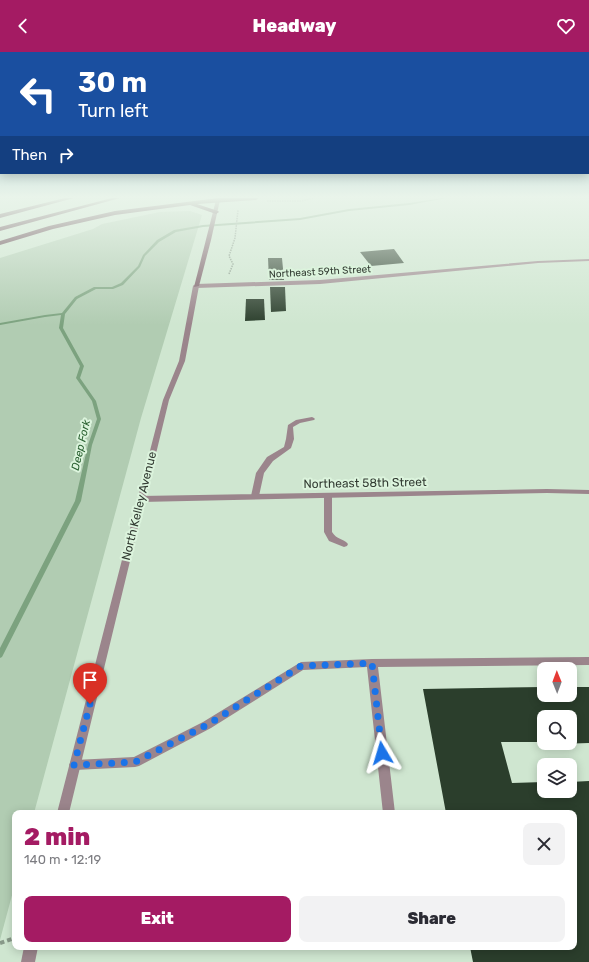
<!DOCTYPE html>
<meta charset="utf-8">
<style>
:root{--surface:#fff;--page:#f2f2f3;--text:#2b2b33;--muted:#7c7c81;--accent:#a41b63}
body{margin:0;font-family:Rubik,sans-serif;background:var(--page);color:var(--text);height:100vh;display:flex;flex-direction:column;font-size:15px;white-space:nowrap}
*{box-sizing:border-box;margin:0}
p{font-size:13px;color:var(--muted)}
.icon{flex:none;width:22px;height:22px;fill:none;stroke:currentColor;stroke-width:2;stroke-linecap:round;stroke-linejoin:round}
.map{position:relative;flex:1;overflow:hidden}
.details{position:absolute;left:12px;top:758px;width:565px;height:140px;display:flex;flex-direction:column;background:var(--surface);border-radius:8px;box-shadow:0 2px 10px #0003}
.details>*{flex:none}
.hud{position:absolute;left:0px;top:0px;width:589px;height:122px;box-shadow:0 2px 10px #0003;background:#1a4fa0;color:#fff;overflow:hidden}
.needle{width:26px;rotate:359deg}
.tools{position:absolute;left:537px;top:610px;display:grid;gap:8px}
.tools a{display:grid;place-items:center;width:40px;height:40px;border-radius:8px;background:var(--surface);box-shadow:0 2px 10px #0003;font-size:20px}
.pin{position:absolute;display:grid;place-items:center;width:34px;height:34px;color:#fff;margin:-41px -17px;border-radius:50% 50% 50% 0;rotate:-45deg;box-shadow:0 0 4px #0007}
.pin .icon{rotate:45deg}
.me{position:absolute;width:44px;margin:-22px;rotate:353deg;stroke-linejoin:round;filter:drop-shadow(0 0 3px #0008)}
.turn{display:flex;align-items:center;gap:14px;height:84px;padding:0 12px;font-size:18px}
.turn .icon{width:52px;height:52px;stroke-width:2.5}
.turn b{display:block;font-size:28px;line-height:34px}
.then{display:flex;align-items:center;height:38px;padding:0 12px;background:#0003;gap:8px;font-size:15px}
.round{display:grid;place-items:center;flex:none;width:42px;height:42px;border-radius:8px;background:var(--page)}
.summary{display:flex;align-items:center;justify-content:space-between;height:68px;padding:0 12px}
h1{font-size:24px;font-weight:800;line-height:30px;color:var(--accent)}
.button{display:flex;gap:8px;margin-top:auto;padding:8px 12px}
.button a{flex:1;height:46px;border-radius:8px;background:var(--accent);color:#fff;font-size:16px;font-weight:800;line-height:46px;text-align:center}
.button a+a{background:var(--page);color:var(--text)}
header{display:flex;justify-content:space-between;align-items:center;height:52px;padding:0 12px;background:var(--accent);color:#fff;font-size:18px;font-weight:800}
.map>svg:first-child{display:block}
.green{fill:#b1ccb2}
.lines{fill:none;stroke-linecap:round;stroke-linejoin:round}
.stream{fill:#7ca27f;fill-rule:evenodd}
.building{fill:#2b3e2c}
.path-far1{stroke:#889989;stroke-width:1.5;stroke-dasharray:1.5 1;stroke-linecap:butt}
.path{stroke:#889989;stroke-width:4;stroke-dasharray:4.5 3;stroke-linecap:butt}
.service{fill:#9b858c;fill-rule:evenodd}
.minor{fill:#9b858c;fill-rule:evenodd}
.tertiary{fill:#9b858c;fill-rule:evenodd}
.secondary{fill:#795a65;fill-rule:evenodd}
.motorway{fill:#4b2233;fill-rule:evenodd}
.route{stroke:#1a73e8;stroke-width:7;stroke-dasharray:0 12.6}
.labels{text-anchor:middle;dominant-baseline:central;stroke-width:4;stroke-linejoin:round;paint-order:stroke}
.far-street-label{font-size:10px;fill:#323b32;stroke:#dcf4dd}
.far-water-label{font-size:11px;font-style:italic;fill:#275e2e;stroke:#dcf4dd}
.street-label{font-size:12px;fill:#323b32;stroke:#dcf4dd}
</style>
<header><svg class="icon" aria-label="back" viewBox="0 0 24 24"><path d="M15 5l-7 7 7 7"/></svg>Headway<svg class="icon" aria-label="heart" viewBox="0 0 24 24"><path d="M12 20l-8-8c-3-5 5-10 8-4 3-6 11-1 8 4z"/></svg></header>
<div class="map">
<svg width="589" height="910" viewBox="0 0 589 910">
<rect width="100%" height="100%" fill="#cfe6d0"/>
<!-- green -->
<polygon class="green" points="160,160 190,159 202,163 141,366 34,761 15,761 15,832 0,888 0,206 93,177 102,172"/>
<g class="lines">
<!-- stream -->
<polygon class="stream" points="443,146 447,146 409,153 349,159 300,168 203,175 176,180 159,190 145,204 140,215 123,233 113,237 96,237 77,247 65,262 63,276 84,314 80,326 96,349 101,367 92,393 81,449 2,605 0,606 0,596 75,449 88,393 97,367 92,349 76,326 80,314 59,276 61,263 45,265 0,273 0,271 45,263 62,261 75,245 94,235 112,235 121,231 138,214 143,203 157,188 174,178 203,173 300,166 349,157 409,151"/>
</g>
<!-- building -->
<g class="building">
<polygon points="394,197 404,211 371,214 360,200"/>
<polygon points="268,206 282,206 284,228 269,228"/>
<polygon points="270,235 285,235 286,259 271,260"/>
<polygon points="246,247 264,247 265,268 245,269"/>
<polygon points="544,635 544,643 570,643 570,635 589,635 589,691 558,692 570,691 570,665 544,665 544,690 501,690 512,731 544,730 544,739 570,739 570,730 589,729 589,910 473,910 470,895 574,895 574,761 446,761 423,637"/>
</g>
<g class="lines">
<!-- path-far1 -->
<g class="path-far1">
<polyline points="267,149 301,149 314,146"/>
<polyline points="229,222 233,212 229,204 235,186 238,158"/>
</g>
<!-- path -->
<polyline class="path" points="0,891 15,886"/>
<!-- service -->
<g class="service">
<polygon points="312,365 314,366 315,367 314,368 300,371 293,375 294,387 291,396 273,409 264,421 259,444 258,446 252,446 251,444 256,421 267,405 284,395 286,387 288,373 296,368"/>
<path d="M328,441L332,444V480C337,488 343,486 348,492L347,494L344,495L329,489L324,480V444Z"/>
<polygon points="589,605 589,613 378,615 395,761 383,761 367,615 303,618 211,676 139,714 135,715 75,718 71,717 69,713 71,709 75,708 134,705 203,670 301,610 372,607"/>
</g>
<!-- minor -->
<g class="minor">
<polygon points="589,207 589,209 538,211 320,232 196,236 193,234 196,232 320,228 538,209"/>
<polygon points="547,437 589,438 589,442 547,441 141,450 137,447 141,444"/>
</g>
<!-- tertiary -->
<g class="tertiary">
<polygon points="196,232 199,234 185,309 169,348 69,761 57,761 163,348 179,309 193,234"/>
<polygon points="24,895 38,895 35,910 21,910"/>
</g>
<!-- secondary -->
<polygon class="secondary" points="218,147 220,148 211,188 199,234 194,235 216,148"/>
<!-- motorway -->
<g class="motorway">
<polygon points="65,146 74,146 0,166 0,162"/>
<polygon points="112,146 120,146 0,179 0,175"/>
<polygon points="218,146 259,146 256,148 197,152 218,159 219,160 216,162 190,153 115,163 53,177 0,193 0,189 49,174 115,159"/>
</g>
</g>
<!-- sky -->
<linearGradient id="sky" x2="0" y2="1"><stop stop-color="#7dadbe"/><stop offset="0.53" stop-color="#e9f4ea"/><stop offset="1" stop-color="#e9f4ea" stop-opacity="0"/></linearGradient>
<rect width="589" height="273" fill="url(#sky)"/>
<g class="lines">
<!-- route -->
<polyline class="route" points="90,652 74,713 135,710 207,673 301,614 372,611 382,701"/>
</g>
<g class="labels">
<!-- far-street labels -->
<g class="far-street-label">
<text transform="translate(320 220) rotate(-3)">Northeast 59th Street</text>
</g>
<!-- far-water labels -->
<g class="far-water-label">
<text transform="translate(81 393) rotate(-77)">Deep Fork</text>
</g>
<!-- street labels -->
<g class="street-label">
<text transform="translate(365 431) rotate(-1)">Northeast 58th Street</text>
<text transform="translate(139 454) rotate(-76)">North Kelley Avenue</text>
</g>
</g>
</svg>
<div class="tools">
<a><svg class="needle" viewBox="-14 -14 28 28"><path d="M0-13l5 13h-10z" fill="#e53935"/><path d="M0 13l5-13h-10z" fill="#7c7c81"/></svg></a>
<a><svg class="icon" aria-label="search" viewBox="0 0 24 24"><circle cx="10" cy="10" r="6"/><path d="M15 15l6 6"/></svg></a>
<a><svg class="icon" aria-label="layers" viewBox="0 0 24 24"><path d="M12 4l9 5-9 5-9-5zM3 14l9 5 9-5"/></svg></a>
</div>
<div class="pin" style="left:90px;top:652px;background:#d93025"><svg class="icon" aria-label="arrive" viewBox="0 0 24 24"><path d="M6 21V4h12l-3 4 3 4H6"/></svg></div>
<svg class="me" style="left:382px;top:701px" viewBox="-20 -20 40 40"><path d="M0-17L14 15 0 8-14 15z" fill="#1a73e8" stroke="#fff" stroke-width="4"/></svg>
<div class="hud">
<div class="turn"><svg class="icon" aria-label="left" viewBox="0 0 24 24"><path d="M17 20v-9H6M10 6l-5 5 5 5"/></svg><div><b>30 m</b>Turn left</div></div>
<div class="then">Then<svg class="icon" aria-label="right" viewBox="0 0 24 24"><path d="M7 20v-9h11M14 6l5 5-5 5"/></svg></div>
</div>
<section class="details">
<div class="summary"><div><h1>2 min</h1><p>140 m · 12:19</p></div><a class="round"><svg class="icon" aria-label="close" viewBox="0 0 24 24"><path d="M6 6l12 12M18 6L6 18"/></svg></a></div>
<div class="button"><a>Exit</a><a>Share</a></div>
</section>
</div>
